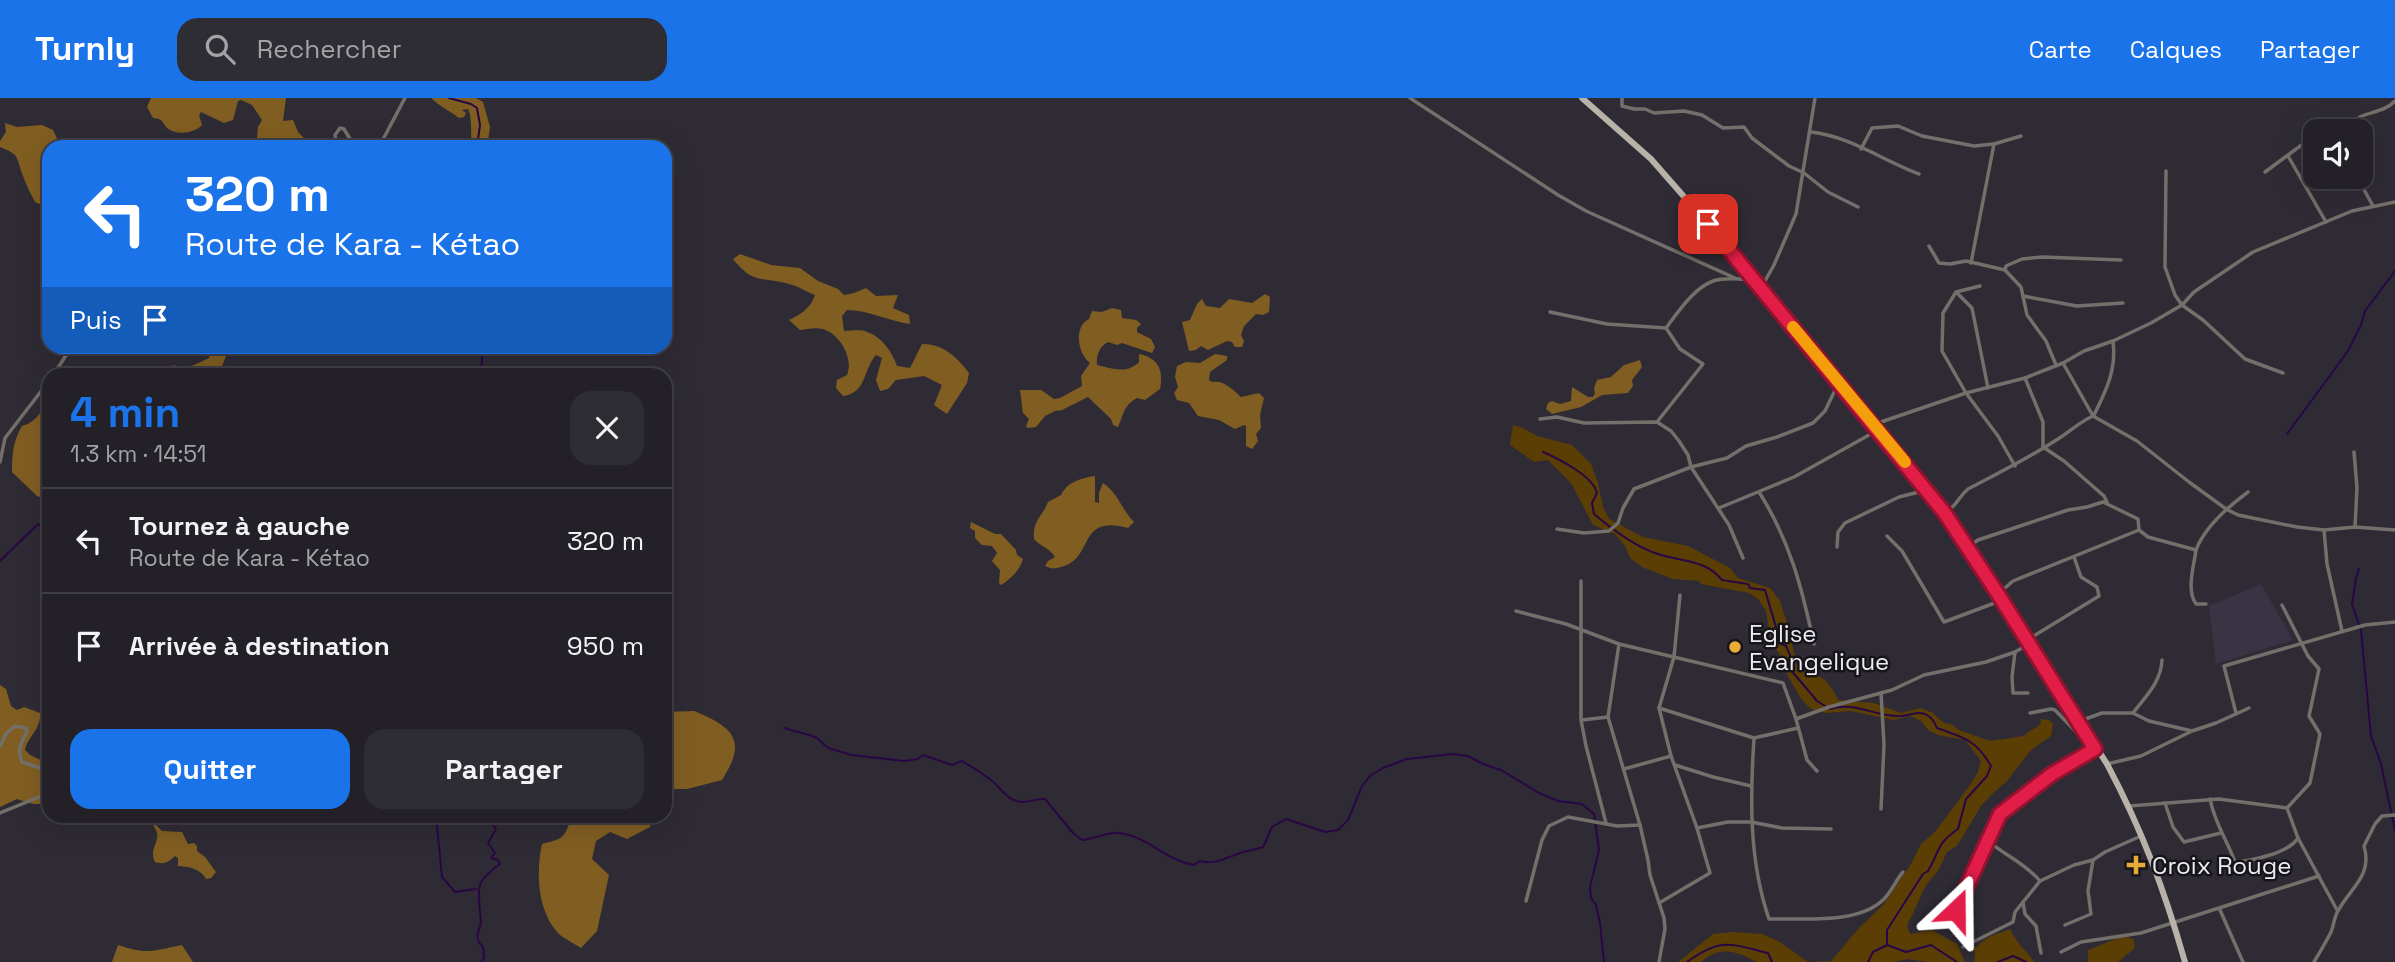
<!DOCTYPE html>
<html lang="fr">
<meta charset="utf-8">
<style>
:root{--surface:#232028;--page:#2f2d34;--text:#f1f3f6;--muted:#a3a3a8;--line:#403e45;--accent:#1a73e8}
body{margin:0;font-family:"Space Grotesk",sans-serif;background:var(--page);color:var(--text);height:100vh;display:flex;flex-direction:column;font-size:26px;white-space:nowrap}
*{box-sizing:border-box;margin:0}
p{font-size:23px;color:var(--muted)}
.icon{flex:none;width:38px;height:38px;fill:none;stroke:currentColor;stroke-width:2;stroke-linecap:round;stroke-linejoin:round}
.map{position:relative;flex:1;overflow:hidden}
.details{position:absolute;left:42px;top:270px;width:630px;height:455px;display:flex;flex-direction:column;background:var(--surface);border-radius:21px;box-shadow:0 7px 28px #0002,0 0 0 2px var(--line)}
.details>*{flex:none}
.top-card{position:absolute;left:42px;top:42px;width:630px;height:214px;border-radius:21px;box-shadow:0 7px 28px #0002,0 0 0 2px var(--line);background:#1a73e8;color:#fff;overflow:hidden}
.controls{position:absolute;left:2303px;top:21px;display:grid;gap:14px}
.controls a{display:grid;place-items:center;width:70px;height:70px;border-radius:14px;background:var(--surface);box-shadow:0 7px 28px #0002,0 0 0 2px var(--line);font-size:35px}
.pin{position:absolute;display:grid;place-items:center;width:60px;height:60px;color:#fff;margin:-30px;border-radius:14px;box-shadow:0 4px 10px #0006}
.me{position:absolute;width:77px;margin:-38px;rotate:23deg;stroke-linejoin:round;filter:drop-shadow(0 0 5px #0008)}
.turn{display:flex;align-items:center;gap:24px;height:147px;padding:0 28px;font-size:32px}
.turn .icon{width:91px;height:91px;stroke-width:2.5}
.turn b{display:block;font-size:49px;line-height:60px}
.then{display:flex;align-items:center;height:66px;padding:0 28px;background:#0003;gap:14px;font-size:26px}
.round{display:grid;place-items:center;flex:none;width:74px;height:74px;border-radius:21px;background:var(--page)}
.headline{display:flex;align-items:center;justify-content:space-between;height:119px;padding:0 28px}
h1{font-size:42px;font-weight:600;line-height:52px;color:var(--accent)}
.primary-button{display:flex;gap:14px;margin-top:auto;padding:14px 28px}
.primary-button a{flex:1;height:80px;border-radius:21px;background:var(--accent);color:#fff;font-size:28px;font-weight:600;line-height:80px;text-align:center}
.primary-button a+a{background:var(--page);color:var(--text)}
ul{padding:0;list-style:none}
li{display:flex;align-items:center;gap:21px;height:105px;padding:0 28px;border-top:2px solid var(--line)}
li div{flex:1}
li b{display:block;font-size:26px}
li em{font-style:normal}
header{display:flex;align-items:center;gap:42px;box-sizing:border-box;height:98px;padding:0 35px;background:var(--accent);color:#fff}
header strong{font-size:33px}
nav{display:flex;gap:38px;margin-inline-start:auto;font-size:24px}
.search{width:490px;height:63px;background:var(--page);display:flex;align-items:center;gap:18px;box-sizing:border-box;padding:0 24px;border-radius:21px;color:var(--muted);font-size:26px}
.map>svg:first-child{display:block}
.built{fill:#393343}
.green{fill:#5b3e04}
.forest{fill:#805e22}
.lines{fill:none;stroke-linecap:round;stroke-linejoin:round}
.stream{stroke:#290646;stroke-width:2}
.minor{stroke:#73706b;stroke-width:3.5}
.primary{stroke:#b8b2a8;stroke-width:6}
.route-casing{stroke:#92132f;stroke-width:18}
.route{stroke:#e11d48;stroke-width:12}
.slow{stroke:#f59e0b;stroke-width:12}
.poi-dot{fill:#e9ab38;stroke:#171519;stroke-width:2.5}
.labels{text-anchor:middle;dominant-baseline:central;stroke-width:5;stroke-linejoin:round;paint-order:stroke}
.poi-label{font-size:24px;fill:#edebf2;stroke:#171519;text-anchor:start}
</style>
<header>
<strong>Turnly</strong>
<div class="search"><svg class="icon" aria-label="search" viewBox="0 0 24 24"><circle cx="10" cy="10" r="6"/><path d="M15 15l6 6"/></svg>Rechercher</div>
<nav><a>Carte</a><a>Calques</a><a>Partager</a></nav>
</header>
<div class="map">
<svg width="2395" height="864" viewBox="0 0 2395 864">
<rect width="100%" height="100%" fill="#2f2b35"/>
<!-- built -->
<polygon class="built" points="2261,486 2293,542 2216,566 2209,508"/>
<!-- green -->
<g class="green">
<path d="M1513,327L1523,330L1537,338L1572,347L1591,366L1598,385L1603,409L1609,421L1643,439L1688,448L1730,470L1738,480L1770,490L1780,503L1787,525L1798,572C1821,577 1828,580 1838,602L1874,605L1901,615L1920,610L1933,615L1944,625L1951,626L1959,632L1990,643L2024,638C2029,632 2036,631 2041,625L2040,621L2049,622L2053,626L2051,638L2030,653L2007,683L1992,696L1981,708L1957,748L1947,754L1938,773L1926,787L1907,828L1910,836L1932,832L1957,846L1965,864H1928L1907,861L1894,864H1757C1737,853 1719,847 1701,864H1678L1713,836L1733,834L1762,836L1780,844L1808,864L1831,863L1859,830L1883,807L1911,766L1921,746L1935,734L1970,687L1978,674L1981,663L1965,642L1938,637L1929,633L1921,623L1910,618L1893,622L1851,613L1826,615L1811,611L1801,601L1783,569L1779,555L1771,544L1766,513L1758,501L1749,495L1701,486L1700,483L1673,481L1642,469L1630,460L1625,448L1615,436L1593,427L1571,385L1548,362L1534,364L1510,347Z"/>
<path d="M2010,831C2018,847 2025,851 2034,864H1972L1975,863L1974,850L1989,839Z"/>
<polygon points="2128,839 2134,842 2135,850 2118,864 2088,864 2088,852 2118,840"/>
</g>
<!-- forest -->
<g class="forest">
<path d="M151,0H286L283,23L293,22L298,34L305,41L308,47L304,49H249L257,40L258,29L262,22L252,7L241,2L238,3L233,22L224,25L201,14L199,18L202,27C195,35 176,38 167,30C164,27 163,23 159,21L153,20L147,9Z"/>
<path d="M431,0H476L483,4L490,29L487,49H472C470,38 473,21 468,11L462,12L466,15L464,19L459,20C450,13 439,8 431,0Z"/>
<path d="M5,25L17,29L42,27L53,32L61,49H49V110L35,104C31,96 26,87 23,78C16,60 21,57 0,49V43L6,34Z"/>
<path d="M740,156L771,167L800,170L818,183L838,191L844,197L854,195L866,190L876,198L898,197L893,210L909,217L910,226C888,223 869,212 847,212L842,218L844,233C851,233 861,231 867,234C881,238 893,255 897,268L910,270L922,246C943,246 956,258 969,275L967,285L947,316L934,307L942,287L924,278L896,282L888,291L880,293L876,282L882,260L876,257C863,271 867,295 843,298L836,290L837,282L847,277C854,261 840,236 823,231C815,229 807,231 800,232L789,222C801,216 811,210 815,197C807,194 798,188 789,186C760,178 754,187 733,161Z"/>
<polygon points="1265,196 1270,199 1269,214 1263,217 1256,216 1244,228 1241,237 1244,243 1242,249 1235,249 1232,244 1227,243 1208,252 1201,248 1196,252 1189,253 1182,224 1190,222 1197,206 1202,201 1206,208 1220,210 1229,201 1252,205"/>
<path d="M1112,210L1121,212L1122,220L1136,222L1141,226L1137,230V234L1151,241L1155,249L1152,255L1122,245L1117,247L1108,244C1099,249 1096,257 1097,267C1112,271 1128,276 1139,264V256C1158,260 1164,272 1160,291L1145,302L1137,300C1123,308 1124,316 1118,329L1113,327L1111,321L1088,299L1062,312L1055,313L1045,318L1036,329L1028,330L1026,328L1029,321L1023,315L1020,292H1041L1054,301L1060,300L1082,288L1081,278L1090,265C1078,256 1073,229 1089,221L1092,213L1102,214Z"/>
<path d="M213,249H228V253L219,276H162C176,261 172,271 187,269C194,268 202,263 209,260Z"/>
<path d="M1215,256L1227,258V262L1210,274L1209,282L1212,284C1224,282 1232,291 1241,299L1259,295L1264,300L1260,317L1261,330L1256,336L1258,343L1252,351L1246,348V328L1244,327L1235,331L1219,322L1198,318L1189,305L1177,302L1174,295L1178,289L1175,279L1177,268L1186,264L1200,265Z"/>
<polygon points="1640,262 1642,269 1632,282 1633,288 1628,295 1602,297 1581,309 1552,316 1546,311 1548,305 1552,303 1560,306 1571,303 1572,289 1588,299 1593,299 1595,295 1594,290 1597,282 1611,279 1624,267"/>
<path d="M49,298V402L37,398L12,374C12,357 13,343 22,328C37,324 43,312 49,298Z"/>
<path d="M1095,378V404L1099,405V395L1103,385C1118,395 1122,412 1134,424L1128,430C1076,416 1095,461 1061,469C1053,471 1052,471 1045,468L1048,463L1055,459C1050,450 1040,448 1034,441C1033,421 1041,421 1048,404L1061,397C1067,384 1081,380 1095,378Z"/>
<path d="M971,424L995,436H1001L1016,452L1017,457L1023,461C1020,472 1011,481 1001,487L999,485L1000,472L992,463L997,455L992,448L982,447L975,440V433L970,430Z"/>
<path d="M0,587L6,591L11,608L17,612L24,609L40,615C41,632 28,638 25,652L30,657L49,666V703C37,709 29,705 17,701L0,709Z"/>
<path d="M694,613C712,621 741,631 734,657C732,666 726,675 722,682L687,691H665V614Z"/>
<path d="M568,718H652L650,729L627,741L610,734L596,743L592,761L609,777L597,833L581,850C574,845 564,841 558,835C537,812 536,774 542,746C562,741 564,741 571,721Z"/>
<path d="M153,724L162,733L182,734L188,746L194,745L197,748V753L205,759L216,774L211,780L206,781C201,771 188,768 178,768V760L175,758C169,764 164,767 155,764C149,751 159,745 157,735C156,731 153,728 153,724Z"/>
<path d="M118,847C148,857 152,853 182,847L193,864H112Z"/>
</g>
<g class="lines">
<!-- stream -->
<g class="stream">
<polyline points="449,0 471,6 477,10 480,27 477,49"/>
<polyline points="481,276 483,248"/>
<polyline points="2287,336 2348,253 2361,227 2365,213 2395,173"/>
<path d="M1543,354C1559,361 1593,378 1597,395L1592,405L1594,416C1613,432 1635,449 1658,456C1682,464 1705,461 1722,482L1748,486L1750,490L1765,492L1781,546L1786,548L1790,557V571L1817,603L1830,611C1854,603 1876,619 1900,618C1909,618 1918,612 1927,617C1932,620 1935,625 1937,630C1964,639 1977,643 1991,668L1987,678L1966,701L1958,731C1936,746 1940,753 1928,773L1923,776L1887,832V847"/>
<polyline points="0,463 37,427 49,425"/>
<polyline points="2359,471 2356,480 2352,506 2361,532 2371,638 2381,666 2395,732"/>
<path d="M784,630L809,637L817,640L828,650L852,657L904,663L918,661L923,657L952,667L962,663C971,668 982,675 991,682C1001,690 1008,704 1023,704C1031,704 1037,700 1045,701L1073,735L1082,742C1094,741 1110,733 1119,735C1147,738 1167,763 1194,767L1200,763C1215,767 1226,760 1240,755C1248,752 1255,752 1263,749L1272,729L1286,721L1325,734L1338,732L1348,722L1362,688L1370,678L1383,670L1407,661L1453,656L1468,658L1483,666L1501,672L1539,695L1558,703L1582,706L1594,716L1599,752L1590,789L1591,800L1596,807L1600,825L1604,864"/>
<polyline points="436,718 442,779 455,794 476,791"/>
<path d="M481,864L484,860L483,849C473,839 479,835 481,824C481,824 480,814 480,813C477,786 478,782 500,766L498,762L491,760L495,755L488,745L496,731L491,724L493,718"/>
<path d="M1687,864C1722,839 1730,846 1768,855L1772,864"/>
<polyline points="1868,864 1873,854 1887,847 1906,854 1931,847 1957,864"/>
<polyline points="1998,864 2013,858 2026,864"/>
</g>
<!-- minor -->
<g class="minor">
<polyline points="1410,0 1558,97 1586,113 1735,180"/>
<polyline points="1622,0 1622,8 1634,11 1645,11 1654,15 1684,13 1702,17 1723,30 1744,29 1752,40 1789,68 1804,75 1828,94 1858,109"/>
<polyline points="2320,33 2327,28 2332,33"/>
<path d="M2343,33C2349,28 2355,21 2362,18C2374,13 2385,13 2395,3"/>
<path d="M1811,34C1849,38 1884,63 1919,76"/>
<polyline points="337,49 335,37 340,30 344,31 355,49"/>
<polyline points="379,49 405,0"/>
<polyline points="1861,51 1872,30 1898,28 1922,38 1974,48 1994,46 2021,38"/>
<polyline points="2288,58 2326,124"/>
<polyline points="2166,73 2165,169 2175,197 2182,207 2203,222 2245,261 2283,275"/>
<polyline points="2265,74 2315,37"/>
<polyline points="2357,79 2373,108"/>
<polyline points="1929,148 1939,165 1950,166 1966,163 2005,172 2021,189 2027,217 2046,243 2056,267"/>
<polyline points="1971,165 1994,46"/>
<polyline points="2005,172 2006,168 2022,161 2042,159 2121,162"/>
<polyline points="1761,190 1774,167 1796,116 1815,0"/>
<polyline points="1957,195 1972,210 1988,290"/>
<polyline points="2023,198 2077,208 2123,205"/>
<polyline points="1550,214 1607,226 1666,230"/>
<path d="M1666,230C1678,214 1694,190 1713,183C1725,179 1740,181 1752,182"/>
<polyline points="2063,265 2093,318"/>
<polyline points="54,276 72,248"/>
<polyline points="2025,280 2043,324 2043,349 2064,363 2104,398 2107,404"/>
<path d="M2094,317C2106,293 2117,271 2113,243"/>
<polyline points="1540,321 1557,319 1584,325 1657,324 1671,333 1679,343 1688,357 1691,369 1729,427 1743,460"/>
<polyline points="1657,324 1703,266 1680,251 1666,230"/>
<polyline points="1875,326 1966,295 1942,253 1943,215 1956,194 1980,188"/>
<polyline points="2354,354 2357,390 2355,429"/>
<polyline points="0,364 5,340 49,283"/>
<polyline points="2015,368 1998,338 1966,295 2025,280 2063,265 2084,253 2113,243 2151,225 2182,207 2194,194 2253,154 2352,113 2395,104"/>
<path d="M1759,394C1790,443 1802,490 1814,546"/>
<polyline points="1719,410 1794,379 1878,332"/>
<path d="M1944,414C1959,407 1957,400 1968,391C1999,375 2031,359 2061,339C2072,332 2081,323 2093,318L2137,343L2189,384L2226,411L2238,417L2297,429L2324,432L2355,429L2395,432"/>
<polyline points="1557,431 1584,435 1609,433 1618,425 1623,410 1634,391 1691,369 1727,360 1746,348 1777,339 1813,325 1825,313 1839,284"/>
<polyline points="2324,432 2327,466 2342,533"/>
<polyline points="1887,438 1902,453 1944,524 2000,503"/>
<polyline points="1837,449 1838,434 1845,425 1899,399 1927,392"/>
<polyline points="1967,450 1978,442 2068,412 2087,409 2103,404 2138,421 2139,432"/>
<path d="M2196,452C2194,468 2186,492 2196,506H2206"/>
<polyline points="1581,483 1581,622 1586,648 1606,725"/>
<path d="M1998,496L2013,483L2139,432L2148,439L2196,452C2205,428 2229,408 2248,394"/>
<polyline points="2282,507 2308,558 2319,571 2309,618 2320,636 2310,685 2287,710"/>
<polyline points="1516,513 1566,526 1619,546 1783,585 1796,621 1807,662 1817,673"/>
<polyline points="2027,542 2099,498 2097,489 2081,479 2074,459"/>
<polyline points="1619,546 1608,619 1640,727 1648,762 1650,777 1664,820 1665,831 1659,864"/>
<polyline points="2015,554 2012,579 2013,595 2028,595"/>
<polyline points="1881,595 1884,647 1881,711"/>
<polyline points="1659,610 1754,640 1798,630"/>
<polyline points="2030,615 2051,611 2055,612 2083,641 2090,643"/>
<path d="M2133,615C2146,598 2161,584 2162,562"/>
<polyline points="2236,615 2224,568 2365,527 2395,524"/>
<polyline points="1796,621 1829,609 1892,592 1924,577 1986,564 2015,554 2029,546"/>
<polyline points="1582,622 1608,619"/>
<polyline points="2080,623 2102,615 2133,615 2149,623 2192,633 2216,625 2249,610"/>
<path d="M1754,640C1750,701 1749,763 1769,821C1803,820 1858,827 1884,801C1892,793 1896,782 1903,774"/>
<path d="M0,648L6,636L15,628L26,630L27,633C22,645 16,650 22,664L49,673"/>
<polyline points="2107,666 2141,658 2190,634"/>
<polyline points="1675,667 1713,679 1751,688"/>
<polyline points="1624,671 1671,658"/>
<path d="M2210,701C2214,724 2227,742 2235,764C2251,763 2289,755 2298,740"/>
<polyline points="2165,705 2173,729 2184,744 2221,735"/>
<polyline points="2129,708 2219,701 2287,710"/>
<polyline points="2287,710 2298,740 2337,812"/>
<polyline points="0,715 49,695"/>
<polyline points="1697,730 1728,724 1751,724 1782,730 1831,731"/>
<path d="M1987,742C1992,734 1996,725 2000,717C2010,698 2074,664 2095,651"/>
<polyline points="1526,803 1542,742 1549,728 1568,719 1617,728 1640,727"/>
<polyline points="2023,804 2025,816 2036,828 2041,855"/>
<polyline points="1659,805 1710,775 1697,730 1671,658 1659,610 1674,559 1680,497"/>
<polyline points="2220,812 2243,864"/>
<path d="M1953,824L1961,799L1987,742C2004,757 2025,765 2040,783"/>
<polyline points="2065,827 2091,816 2088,793 2093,762"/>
<polyline points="1963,849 2013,824 2015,814 2040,783 2074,767 2093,762 2105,754 2141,738"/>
<polyline points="2061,854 2081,844 2141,835 2319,778"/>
<path d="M2314,864C2320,854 2326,844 2331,834C2334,827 2334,819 2338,813C2350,790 2373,778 2364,748L2375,726L2382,718L2395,717"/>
</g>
<!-- primary -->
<path class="primary" d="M1582,0L1651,61L1708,126L1901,360L1944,414L2107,666C2143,734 2164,791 2185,864"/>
</g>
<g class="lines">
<!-- route casing -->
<g class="route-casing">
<polyline id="route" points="1708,126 1944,414 1998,496 2095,651 2052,676 2000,716 1956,812"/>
</g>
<!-- route -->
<use href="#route" class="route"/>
<!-- slow -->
<polyline class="slow" points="1793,229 1905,364"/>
</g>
<!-- markers -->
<g class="poi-dot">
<circle cx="1735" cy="549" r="7"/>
<path d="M2132.5 756.5h7v7h7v7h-7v7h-7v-7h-7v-7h7z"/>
</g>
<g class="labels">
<!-- poi labels -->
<g class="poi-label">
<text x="1749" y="535">Eglise<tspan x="1749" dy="28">Evangelique</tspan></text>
<text x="2152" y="767">Croix Rouge</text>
</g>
</g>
</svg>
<div class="controls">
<a><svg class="icon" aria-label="sound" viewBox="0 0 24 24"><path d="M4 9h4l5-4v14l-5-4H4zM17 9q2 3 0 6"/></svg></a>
</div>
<div class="pin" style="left:1708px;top:126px;background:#d93025"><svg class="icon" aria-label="arrive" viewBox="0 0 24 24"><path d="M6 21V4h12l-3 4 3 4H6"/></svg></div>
<svg class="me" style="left:1956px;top:812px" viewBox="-20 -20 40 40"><path d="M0-17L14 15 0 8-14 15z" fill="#e11d48" stroke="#fff" stroke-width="4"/></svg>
<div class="top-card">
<div class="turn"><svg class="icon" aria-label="left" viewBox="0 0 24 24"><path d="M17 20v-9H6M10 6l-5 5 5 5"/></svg><div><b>320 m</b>Route de Kara - Kétao</div></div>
<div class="then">Puis<svg class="icon" aria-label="arrive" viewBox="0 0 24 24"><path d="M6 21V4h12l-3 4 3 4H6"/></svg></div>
</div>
<section class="details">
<div class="headline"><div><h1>4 min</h1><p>1.3 km · 14:51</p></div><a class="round"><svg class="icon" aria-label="close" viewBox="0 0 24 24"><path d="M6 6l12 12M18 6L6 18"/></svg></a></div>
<ul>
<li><svg class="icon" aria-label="left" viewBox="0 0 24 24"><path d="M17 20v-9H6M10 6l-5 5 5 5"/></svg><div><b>Tournez à gauche</b><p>Route de Kara - Kétao</p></div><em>320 m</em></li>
<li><svg class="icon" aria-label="arrive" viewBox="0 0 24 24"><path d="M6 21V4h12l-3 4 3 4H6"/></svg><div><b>Arrivée à destination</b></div><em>950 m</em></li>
</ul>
<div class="primary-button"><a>Quitter</a><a>Partager</a></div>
</section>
</div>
